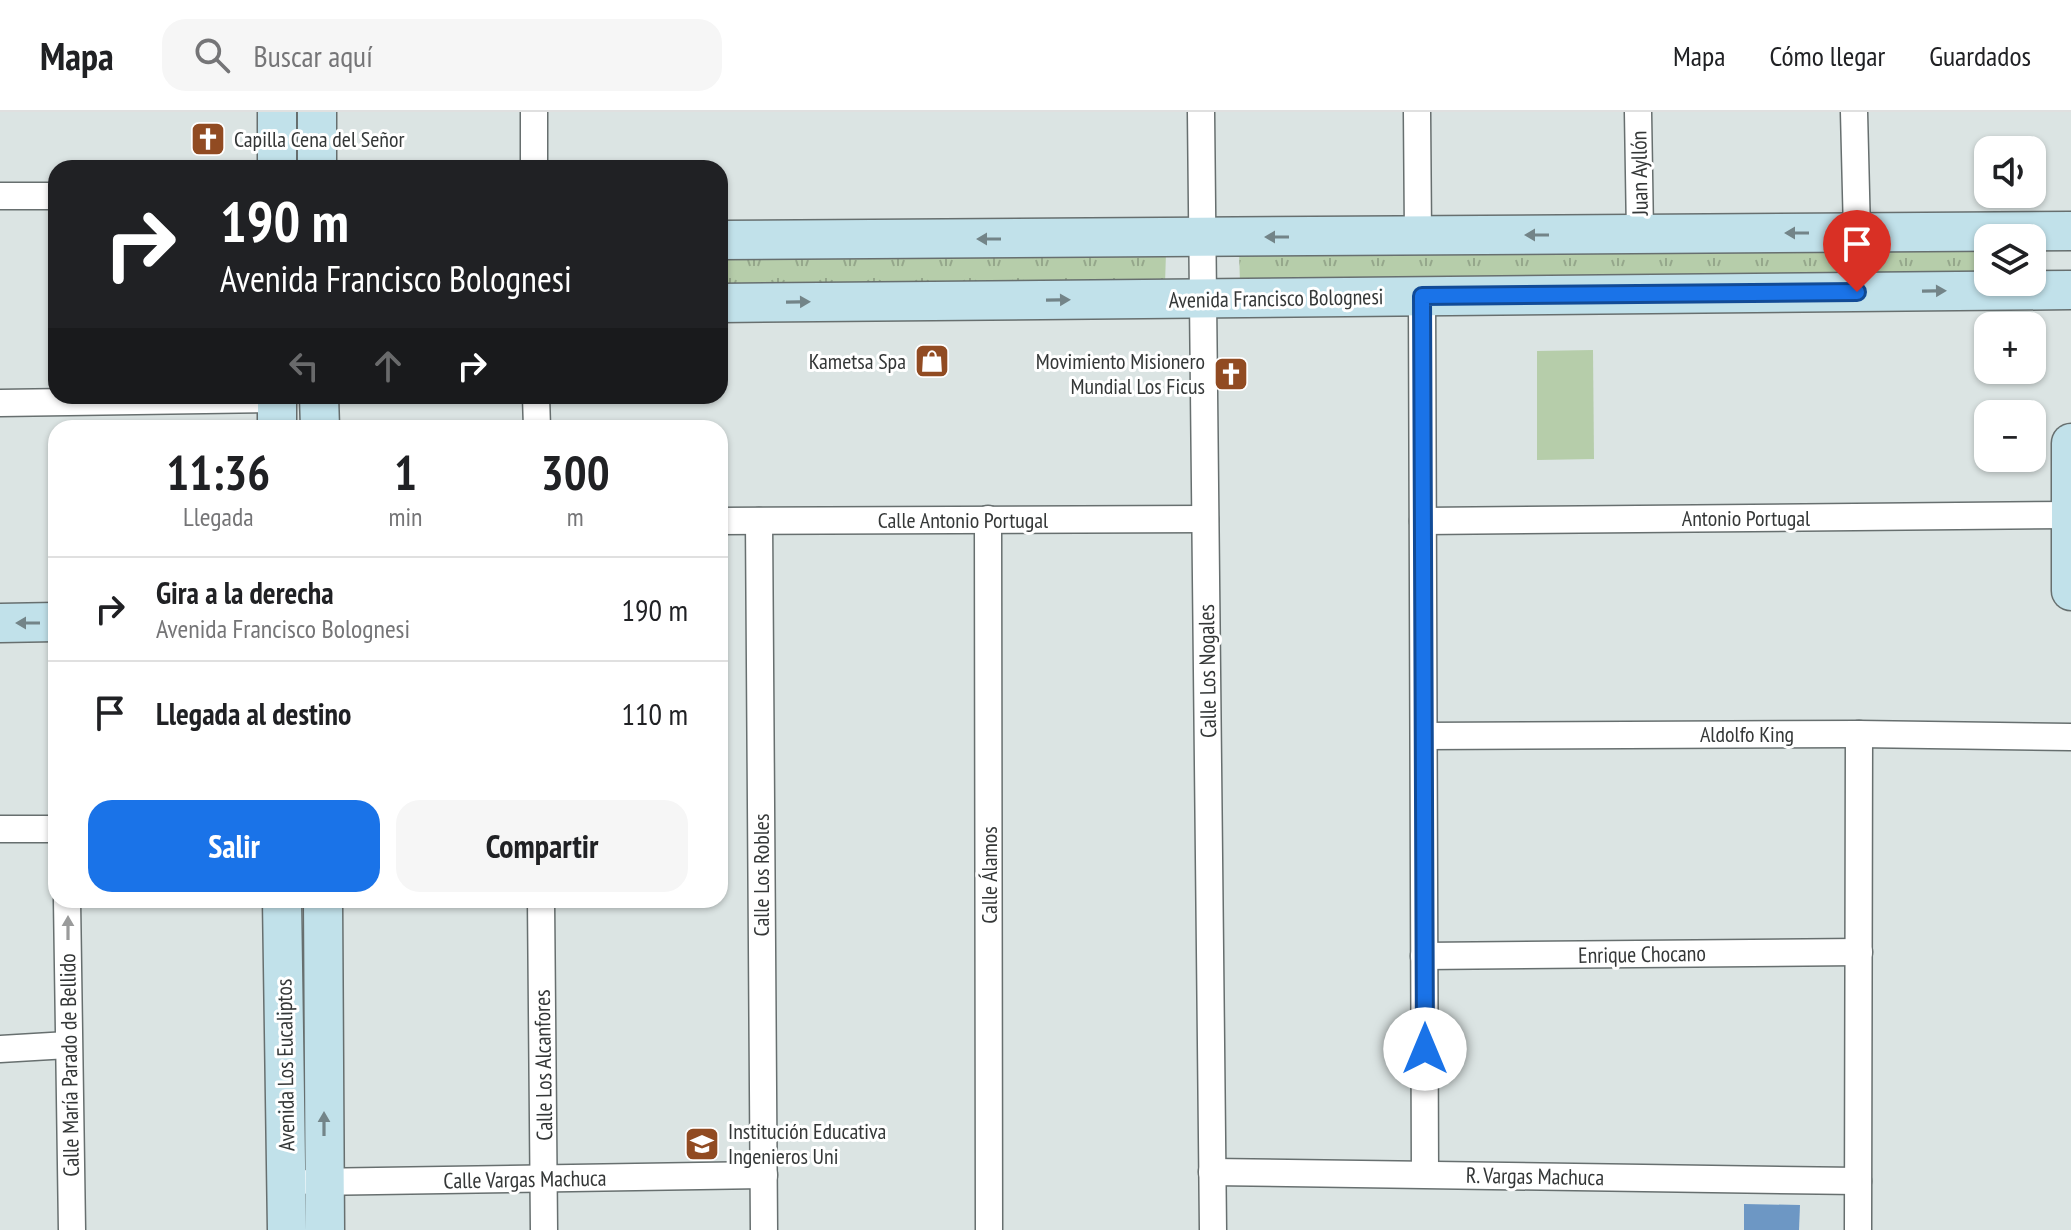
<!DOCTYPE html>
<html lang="es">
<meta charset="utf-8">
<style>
:root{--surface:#fff;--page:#f6f6f6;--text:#202124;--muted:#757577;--line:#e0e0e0;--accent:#1a73e8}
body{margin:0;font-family:"PT Sans Narrow",sans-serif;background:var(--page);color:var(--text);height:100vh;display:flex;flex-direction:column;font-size:30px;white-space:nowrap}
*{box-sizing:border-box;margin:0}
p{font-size:26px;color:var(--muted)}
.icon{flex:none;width:44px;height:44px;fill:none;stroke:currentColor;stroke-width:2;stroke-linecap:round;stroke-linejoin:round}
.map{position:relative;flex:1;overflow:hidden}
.panel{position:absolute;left:48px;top:308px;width:680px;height:488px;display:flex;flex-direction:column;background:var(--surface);border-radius:24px;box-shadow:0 2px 6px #0004}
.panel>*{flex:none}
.top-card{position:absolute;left:48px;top:48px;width:680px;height:244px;border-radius:24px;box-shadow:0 2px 6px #0004;background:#202124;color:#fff;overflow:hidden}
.fabs{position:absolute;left:1974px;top:24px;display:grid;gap:16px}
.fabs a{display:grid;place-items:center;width:72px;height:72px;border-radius:16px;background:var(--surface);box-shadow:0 2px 6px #0004;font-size:40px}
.pin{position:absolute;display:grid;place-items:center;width:68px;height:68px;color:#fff;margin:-82px -34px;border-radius:50% 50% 50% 0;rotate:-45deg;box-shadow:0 0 8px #0007}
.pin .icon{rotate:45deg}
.me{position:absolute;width:88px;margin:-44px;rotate:0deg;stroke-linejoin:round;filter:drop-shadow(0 0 6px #0008)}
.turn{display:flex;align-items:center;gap:28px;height:168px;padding:0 40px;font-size:36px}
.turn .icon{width:104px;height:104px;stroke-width:2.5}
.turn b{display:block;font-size:56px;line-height:68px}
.lanes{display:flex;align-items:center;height:76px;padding:0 40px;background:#0003;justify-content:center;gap:40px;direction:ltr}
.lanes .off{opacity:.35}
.eta{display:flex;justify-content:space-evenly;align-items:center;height:136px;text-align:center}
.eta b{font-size:48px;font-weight:700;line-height:56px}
.action{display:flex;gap:16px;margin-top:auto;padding:16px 40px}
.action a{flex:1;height:92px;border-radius:24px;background:var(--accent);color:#fff;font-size:32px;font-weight:700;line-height:92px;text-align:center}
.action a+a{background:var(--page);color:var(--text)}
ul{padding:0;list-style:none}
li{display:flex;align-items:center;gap:24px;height:104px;padding:0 40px;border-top:2px solid var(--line)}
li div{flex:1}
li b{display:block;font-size:30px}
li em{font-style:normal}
header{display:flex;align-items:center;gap:48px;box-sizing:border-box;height:112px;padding:0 40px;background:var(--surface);border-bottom:2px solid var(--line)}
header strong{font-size:38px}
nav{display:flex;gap:44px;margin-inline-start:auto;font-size:28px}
.search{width:560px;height:72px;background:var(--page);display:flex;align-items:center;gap:20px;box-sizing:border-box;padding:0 28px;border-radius:24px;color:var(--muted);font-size:30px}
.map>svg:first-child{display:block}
.park{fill:url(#park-tufts)}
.garden{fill:#b6cdaa}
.water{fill:#6d97c4}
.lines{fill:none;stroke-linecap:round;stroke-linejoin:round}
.street-casing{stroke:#676f6f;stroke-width:29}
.secondary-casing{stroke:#676f6f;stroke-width:41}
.street{stroke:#fff;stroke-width:26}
.secondary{stroke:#c1e1ea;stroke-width:38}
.oneway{fill:#738488}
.oneway2{fill:#9a9b9b}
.route-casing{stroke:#114b97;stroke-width:20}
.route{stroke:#1a73e8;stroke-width:14}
.labels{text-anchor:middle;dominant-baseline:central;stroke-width:6;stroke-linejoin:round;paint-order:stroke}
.poi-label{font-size:22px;fill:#343737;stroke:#fff;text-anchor:start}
.street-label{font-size:22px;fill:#343737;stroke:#fff}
</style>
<header>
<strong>Mapa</strong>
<div class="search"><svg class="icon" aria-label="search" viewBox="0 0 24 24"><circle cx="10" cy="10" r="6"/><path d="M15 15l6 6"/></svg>Buscar aquí</div>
<nav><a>Mapa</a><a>Cómo llegar</a><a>Guardados</a></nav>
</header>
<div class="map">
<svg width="2071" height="1118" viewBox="0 0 2071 1118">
<defs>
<pattern id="park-tufts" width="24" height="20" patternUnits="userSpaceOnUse" patternTransform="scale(2)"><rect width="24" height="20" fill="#b6cdaa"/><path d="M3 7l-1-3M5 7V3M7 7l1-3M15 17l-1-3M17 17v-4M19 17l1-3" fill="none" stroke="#95a78b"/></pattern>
</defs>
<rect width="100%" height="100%" fill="#dbe4e3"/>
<!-- park -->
<g class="park">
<polygon points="1988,130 1988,163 1240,172 1239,139"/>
<polygon points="1166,140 1165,173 720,175 720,145"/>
</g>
<!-- garden -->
<polygon class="garden" points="1593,238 1594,347 1537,348 1537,239"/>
<!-- water -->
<polygon class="water" points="1744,1092 1800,1093 1799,1118 1744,1118"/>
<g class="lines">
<!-- street casing -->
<g class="street-casing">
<g id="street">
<polyline points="534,0 534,56"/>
<polyline points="1201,0 1213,1118"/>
<polyline points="1417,0 1418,123"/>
<polyline points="1638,0 1640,122"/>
<polyline points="1854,0 1857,121"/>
<polyline points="0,84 56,84"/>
<polyline points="1422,184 1425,1062"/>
<polyline points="536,284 537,316"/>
<polyline points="0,291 277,287"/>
<polyline points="988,407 989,1118"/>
<polyline points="720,409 1205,407"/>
<polyline points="759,409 764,1118"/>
<polyline points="1423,409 2070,403"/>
<polyline points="1424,624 1859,622 2071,625"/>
<polyline points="0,717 56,717"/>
<polyline points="67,788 72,1118"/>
<polyline points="541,788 544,1118"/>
<polyline points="1424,844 1859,840"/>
<polyline points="0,937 68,933"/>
<polyline points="1212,1060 1858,1069"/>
<polyline points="311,1070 764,1063"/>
<polyline points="1858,1118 1859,622"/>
</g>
</g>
<!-- secondary casing -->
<g class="secondary-casing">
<g id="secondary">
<polyline points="277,0 277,56"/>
<polyline points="317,0 317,56"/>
<polyline points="720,128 2071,119"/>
<polyline points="720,191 2071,178"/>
<polyline points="277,284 277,316"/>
<polyline points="319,284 320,316"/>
<polyline points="2071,331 2071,479"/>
<polyline points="0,511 56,510"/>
<polyline points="282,788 287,1118"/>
<polyline points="323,788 325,1118"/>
</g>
</g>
<!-- street -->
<use href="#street" class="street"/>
<!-- secondary -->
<use href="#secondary" class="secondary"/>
</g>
<!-- one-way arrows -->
<defs><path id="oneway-solid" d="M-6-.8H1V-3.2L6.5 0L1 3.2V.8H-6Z" transform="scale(2)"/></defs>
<g class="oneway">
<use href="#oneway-solid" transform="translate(1797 121) rotate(180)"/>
<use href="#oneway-solid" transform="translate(1537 123) rotate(180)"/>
<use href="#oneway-solid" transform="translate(1277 125) rotate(180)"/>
<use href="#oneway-solid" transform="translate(989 127) rotate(180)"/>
<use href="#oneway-solid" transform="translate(1934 179) rotate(-1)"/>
<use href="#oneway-solid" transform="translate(1058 188) rotate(-1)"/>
<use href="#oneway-solid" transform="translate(798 190) rotate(-1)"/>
<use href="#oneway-solid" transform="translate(28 511) rotate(180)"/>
<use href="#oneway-solid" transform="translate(324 1012) rotate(-90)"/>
</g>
<use class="oneway2" href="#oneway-solid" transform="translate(68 816) rotate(-90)"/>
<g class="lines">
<!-- route casing -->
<g class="route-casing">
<polyline id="route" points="1425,937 1422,184 1857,180"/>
</g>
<!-- route -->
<use href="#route" class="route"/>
</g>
<!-- icons -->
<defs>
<g id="church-square" transform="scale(1.8)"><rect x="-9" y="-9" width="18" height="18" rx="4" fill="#914b22" stroke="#fff"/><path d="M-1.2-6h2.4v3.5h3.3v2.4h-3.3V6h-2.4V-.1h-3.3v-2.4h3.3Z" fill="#fff"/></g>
<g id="shop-square" transform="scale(1.8)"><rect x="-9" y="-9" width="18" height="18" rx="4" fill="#914b22" stroke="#fff"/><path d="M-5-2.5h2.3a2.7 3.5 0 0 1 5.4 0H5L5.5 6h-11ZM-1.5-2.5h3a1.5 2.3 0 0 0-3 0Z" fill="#fff"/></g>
<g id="school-square" transform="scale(1.8)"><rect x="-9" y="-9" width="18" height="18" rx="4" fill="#914b22" stroke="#fff"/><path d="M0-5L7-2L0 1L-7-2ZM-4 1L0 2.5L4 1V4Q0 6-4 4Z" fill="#fff"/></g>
</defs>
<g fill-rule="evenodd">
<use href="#church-square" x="208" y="27"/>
<use href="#shop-square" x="932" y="249"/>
<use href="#church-square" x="1231" y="262"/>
<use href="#school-square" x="702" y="1032"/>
</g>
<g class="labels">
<!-- poi labels -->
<g class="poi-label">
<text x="234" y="27">Capilla Cena del Señor</text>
<text x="906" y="249" text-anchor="end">Kametsa Spa</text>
<text x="1205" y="249" text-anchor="end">Movimiento Misionero<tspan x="1205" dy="25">Mundial Los Ficus</tspan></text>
<text x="728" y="1019">Institución Educativa<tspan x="728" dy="25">Ingenieros Uni</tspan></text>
</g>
<!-- street labels -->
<g class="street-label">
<text transform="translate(1639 61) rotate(-91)">Juan Ayllón</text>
<text transform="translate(1276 186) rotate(-1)">Avenida Francisco Bolognesi</text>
<text x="1746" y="406">Antonio Portugal</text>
<text x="963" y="408">Calle Antonio Portugal</text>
<text transform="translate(1207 559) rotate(-91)">Calle Los Nogales</text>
<text x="1747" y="622">Aldolfo King</text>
<text transform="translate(761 763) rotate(-90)">Calle Los Robles</text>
<text transform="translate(989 763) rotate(-90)">Calle Álamos</text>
<text transform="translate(1642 842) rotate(-1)">Enrique Chocano</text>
<text transform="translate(69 953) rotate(-91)">Calle María Parado de Bellido</text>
<text transform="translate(285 953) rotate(-91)">Avenida Los Eucaliptos</text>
<text transform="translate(543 953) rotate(-91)">Calle Los Alcanfores</text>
<text transform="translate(1535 1064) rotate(1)">R. Vargas Machuca</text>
<text transform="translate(525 1067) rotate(-1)">Calle Vargas Machuca</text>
</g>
</g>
</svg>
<div class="fabs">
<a><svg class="icon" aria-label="sound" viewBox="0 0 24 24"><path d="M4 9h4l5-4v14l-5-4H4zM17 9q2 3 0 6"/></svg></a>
<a><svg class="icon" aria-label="layers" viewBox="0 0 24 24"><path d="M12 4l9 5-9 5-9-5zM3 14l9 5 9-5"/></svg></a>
<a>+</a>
<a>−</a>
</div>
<div class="pin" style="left:1857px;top:180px;background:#d93025"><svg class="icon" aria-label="arrive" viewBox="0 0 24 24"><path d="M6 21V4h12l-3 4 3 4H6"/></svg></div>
<svg class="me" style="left:1425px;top:937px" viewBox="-20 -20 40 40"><circle r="19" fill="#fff"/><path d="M0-13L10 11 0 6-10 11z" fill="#1a73e8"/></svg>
<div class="top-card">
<div class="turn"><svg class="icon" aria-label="right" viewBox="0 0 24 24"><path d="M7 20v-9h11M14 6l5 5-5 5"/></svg><div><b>190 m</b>Avenida Francisco Bolognesi</div></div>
<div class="lanes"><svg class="icon off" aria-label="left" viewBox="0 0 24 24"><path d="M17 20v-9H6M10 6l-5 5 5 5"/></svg><svg class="icon off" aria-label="ahead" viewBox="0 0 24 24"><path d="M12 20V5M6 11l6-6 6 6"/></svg><svg class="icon" aria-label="right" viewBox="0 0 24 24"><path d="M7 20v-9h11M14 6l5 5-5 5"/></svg></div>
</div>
<section class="panel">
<div class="eta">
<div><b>11:36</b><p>Llegada</p></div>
<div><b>1</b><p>min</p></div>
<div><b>300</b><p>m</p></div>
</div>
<ul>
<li><svg class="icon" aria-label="right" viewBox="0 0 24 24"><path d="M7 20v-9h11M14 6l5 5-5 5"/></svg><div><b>Gira a la derecha</b><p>Avenida Francisco Bolognesi</p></div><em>190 m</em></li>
<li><svg class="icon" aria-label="arrive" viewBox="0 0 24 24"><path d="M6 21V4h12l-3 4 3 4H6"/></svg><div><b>Llegada al destino</b></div><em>110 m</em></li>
</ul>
<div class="action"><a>Salir</a><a>Compartir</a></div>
</section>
</div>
